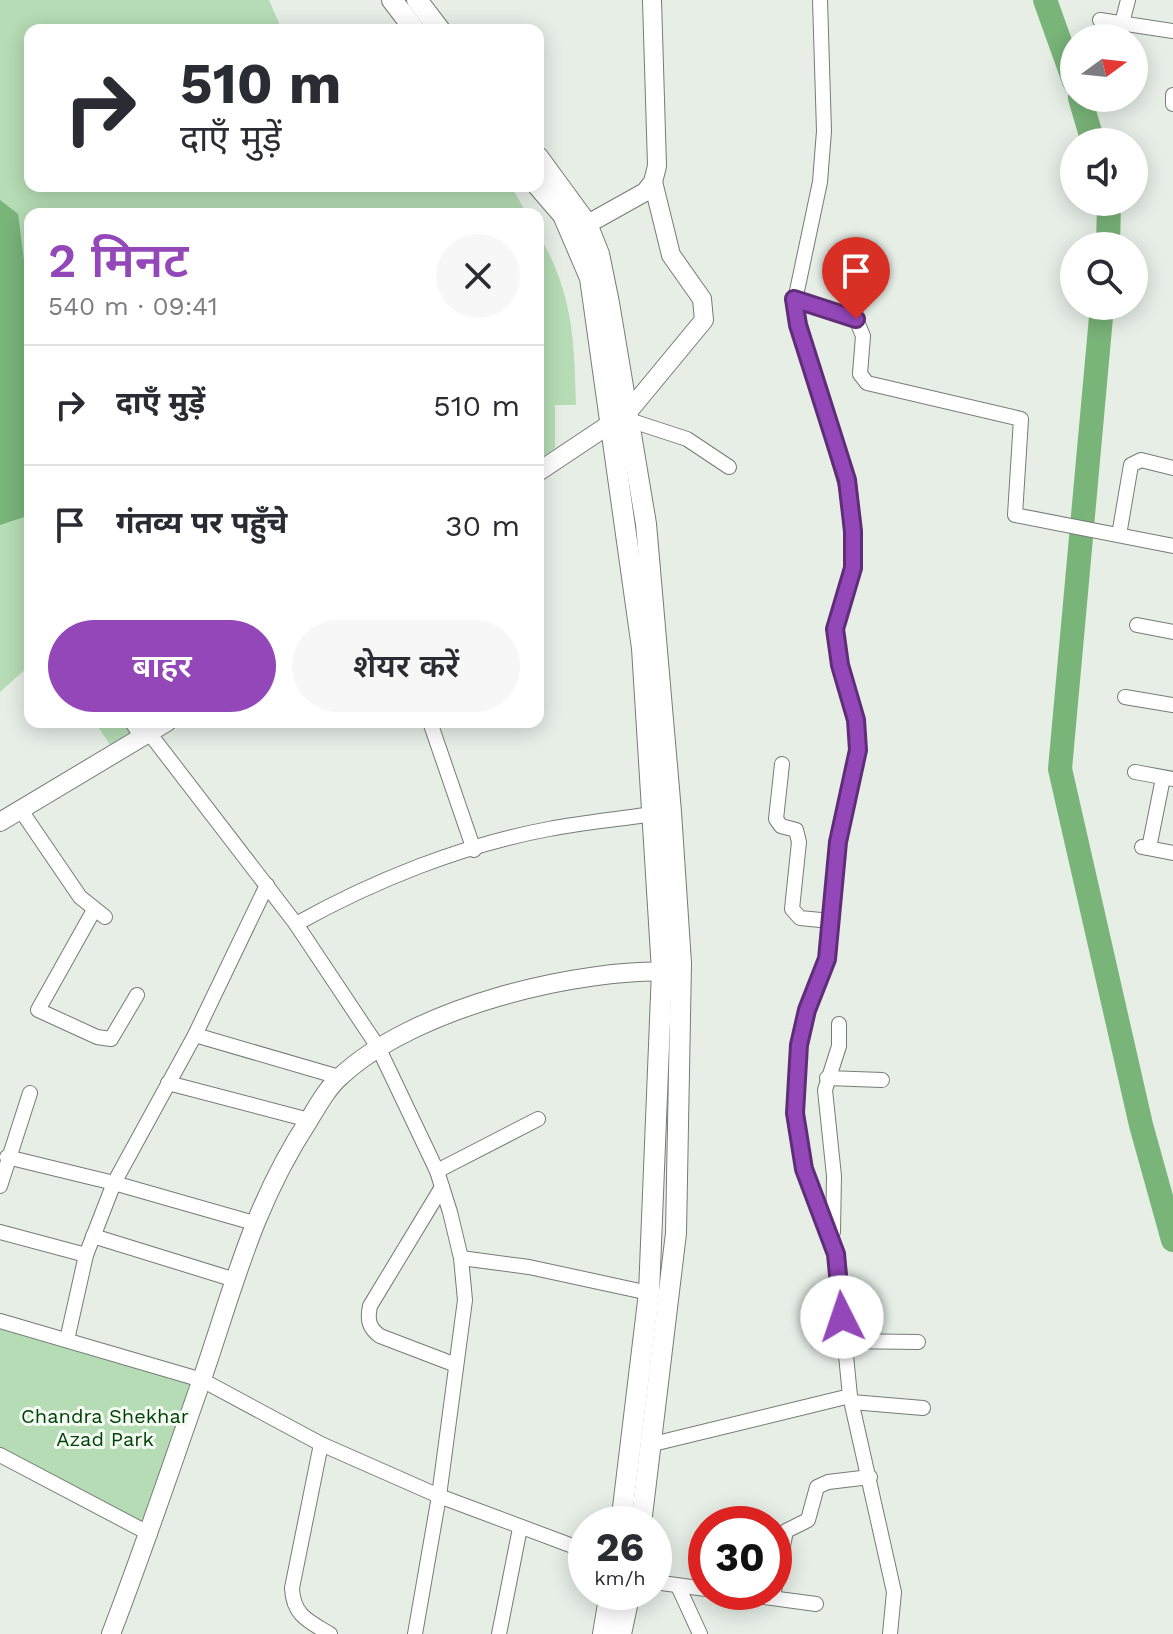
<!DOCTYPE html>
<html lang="hi">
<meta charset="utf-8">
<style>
:root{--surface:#fff;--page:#f7f7f7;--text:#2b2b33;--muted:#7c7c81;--line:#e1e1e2;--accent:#9347b8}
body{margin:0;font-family:"Work Sans","Noto Sans Devanagari",sans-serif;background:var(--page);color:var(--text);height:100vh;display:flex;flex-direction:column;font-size:30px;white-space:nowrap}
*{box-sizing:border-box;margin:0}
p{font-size:26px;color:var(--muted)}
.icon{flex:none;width:44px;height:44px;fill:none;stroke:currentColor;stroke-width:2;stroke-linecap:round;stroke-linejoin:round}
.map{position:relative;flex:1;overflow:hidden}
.sheet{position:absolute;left:24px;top:208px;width:520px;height:520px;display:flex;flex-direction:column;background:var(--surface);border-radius:16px;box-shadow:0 4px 20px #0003}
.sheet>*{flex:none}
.top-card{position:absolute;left:24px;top:24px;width:520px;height:168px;border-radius:16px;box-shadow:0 4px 20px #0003;background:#fff;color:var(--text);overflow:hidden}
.needle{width:52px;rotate:75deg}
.buttons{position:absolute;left:1060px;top:24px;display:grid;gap:16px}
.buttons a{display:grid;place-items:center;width:88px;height:88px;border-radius:50%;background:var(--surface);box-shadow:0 4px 20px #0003;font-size:40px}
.speed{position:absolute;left:568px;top:1506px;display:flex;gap:16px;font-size:40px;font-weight:700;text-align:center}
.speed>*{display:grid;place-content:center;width:104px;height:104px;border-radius:50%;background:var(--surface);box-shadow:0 4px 20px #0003;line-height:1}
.speed small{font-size:20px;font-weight:400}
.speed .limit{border:12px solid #d22;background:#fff;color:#111}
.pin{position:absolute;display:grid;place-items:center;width:68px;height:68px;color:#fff;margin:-82px -34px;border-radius:50% 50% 50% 0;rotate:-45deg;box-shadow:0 0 8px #0007}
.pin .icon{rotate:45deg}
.me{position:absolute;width:88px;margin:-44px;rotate:356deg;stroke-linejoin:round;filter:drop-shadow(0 0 6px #0008)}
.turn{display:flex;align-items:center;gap:28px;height:168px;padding:0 24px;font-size:36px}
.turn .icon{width:104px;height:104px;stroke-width:2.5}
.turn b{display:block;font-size:56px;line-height:68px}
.round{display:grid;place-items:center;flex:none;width:84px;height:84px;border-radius:42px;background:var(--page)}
.overview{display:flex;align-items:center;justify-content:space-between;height:136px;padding:0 24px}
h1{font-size:48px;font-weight:600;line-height:60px;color:var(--accent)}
.button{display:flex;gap:16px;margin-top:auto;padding:16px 24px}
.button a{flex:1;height:92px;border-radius:48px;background:var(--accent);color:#fff;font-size:32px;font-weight:600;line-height:92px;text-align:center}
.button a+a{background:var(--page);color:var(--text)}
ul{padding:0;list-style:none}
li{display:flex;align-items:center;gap:24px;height:120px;padding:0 24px;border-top:2px solid var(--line)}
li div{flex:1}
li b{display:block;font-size:30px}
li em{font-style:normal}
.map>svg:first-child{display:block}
.green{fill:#b5dcb4}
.water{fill:#79b479}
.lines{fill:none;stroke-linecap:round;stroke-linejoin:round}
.river{stroke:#79b479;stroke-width:24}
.minor-casing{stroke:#757c75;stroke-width:16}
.tertiary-casing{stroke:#757c75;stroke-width:20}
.secondary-casing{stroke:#757c75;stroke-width:22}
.minor{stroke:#fff;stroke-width:14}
.tertiary{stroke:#fff;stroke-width:18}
.secondary{stroke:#fff;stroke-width:20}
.route-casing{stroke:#602e78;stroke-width:20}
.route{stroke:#9347b8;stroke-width:14}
.labels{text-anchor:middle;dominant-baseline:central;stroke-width:6;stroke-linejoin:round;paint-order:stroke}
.park-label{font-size:20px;fill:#004207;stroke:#f4fbf3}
</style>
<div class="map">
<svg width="1173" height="1634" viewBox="0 0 1173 1634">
<rect width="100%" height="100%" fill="#e6eee6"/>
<!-- green -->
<g class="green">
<polygon points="0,0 269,0 282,30 30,30 30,186 511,186 527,214 30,214 30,665 0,692"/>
<path d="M538,233C573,294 574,336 576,405H555V448L538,460Z"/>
<polygon points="95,722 146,722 110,745"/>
<polygon points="0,1321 200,1379 156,1537 0,1454"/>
</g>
<!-- water -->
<polygon class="water" points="0,200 18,214 30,307 30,515 0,525"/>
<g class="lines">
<!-- river -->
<g class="river">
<polyline points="1045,0 1074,81"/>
<polyline points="1080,98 1093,142"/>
<polyline points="1108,246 1109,202"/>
<polyline points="1102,306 1060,769 1141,1125 1173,1240"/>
</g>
<!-- minor casing -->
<g class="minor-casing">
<g id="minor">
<polyline points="820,0 824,131 820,182 794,305 849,496 853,568 835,629 840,665 856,720 858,750 838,842 827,959 807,1010 799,1045 795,1113 804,1169 836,1254 850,1396 894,1592 890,1634"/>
<polyline points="1100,20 1173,31"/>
<polyline points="1122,23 1128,0"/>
<polyline points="1173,95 1173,104"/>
<polyline points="794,299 856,319 863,336 860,374 867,383 1021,419 1015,515 1173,546"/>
<polyline points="629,420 687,439 729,467"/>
<polyline points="1119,535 1131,465 1141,460 1173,468"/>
<polyline points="1137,625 1173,632"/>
<polyline points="1125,697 1173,705"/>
<polyline points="132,722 142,738"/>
<polyline points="430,722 474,850"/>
<polyline points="150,734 296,924 378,1047 437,1171 450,1212 461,1258 465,1300 439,1496 415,1634"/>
<polyline points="782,764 776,819 781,826 796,830 799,842 792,909 800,918 831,921"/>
<polyline points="1135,772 1173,779"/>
<polyline points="20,809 80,897 105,917"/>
<polyline points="1142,847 1173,853"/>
<polyline points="1149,848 1163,778"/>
<polyline points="94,910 38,1010 97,1037 111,1039 137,995"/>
<path d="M296,924C373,881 462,845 549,829C585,822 622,819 659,813"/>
<polyline points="195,1035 339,1077"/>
<polyline points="827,1078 882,1080"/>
<polyline points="168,1083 309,1120"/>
<polyline points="7,1157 114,1183 254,1223"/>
<polyline points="437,1171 538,1119"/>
<polyline points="0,1186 30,1093"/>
<path d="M442,1187L370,1306C367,1320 369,1328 380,1336L456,1365"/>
<polyline points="0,1232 86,1255"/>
<polyline points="833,1232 834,1176 825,1090 839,1046 839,1024"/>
<polyline points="93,1236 232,1279"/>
<polyline points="461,1258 529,1267 649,1293"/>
<polyline points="0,1321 202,1380 321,1444 439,1496 586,1551"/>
<polyline points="67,1340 86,1255 114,1183 195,1035 267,885"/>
<polyline points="844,1341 918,1342"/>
<polyline points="852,1402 923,1408"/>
<path d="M321,1444L292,1588C293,1615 308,1621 330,1634"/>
<polyline points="653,1444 850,1396"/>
<polyline points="0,1455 150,1534"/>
<polyline points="654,1582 706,1589"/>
<polyline points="678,1586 700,1634"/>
<polyline points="774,1591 786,1531 808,1520 817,1487 828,1482 870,1477"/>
<polyline points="726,1592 816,1604"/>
<polyline points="499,1634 520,1528"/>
</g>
</g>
<!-- tertiary casing -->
<g class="tertiary-casing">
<g id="tertiary">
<polyline points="577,230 645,192 653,182 657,166 652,0"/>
<polyline points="538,472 628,412 704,320 702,299 671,255 653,182"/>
<polyline points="0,822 167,722"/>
<path d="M111,1634C143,1551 171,1467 201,1382C234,1287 252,1207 309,1120C318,1105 328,1087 341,1076C414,1008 578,967 676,972"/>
</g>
</g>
<!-- secondary casing -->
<g class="secondary-casing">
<g id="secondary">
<polyline points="392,0 415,30"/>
<polyline points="417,0 440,30"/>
<polyline points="538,157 587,224 599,254 609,303 646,524 671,812 681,963 676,1233 641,1524"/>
<polyline points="538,186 563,215 590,278 642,648 662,971 649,1293 621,1524"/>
<polyline points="603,1634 610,1592"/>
<polyline points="621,1634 630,1592"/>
</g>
</g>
<!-- minor -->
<use href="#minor" class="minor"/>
<!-- tertiary -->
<use href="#tertiary" class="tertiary"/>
<!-- secondary -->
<use href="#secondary" class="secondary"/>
</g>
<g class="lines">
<!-- route casing -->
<g class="route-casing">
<polyline id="route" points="842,1317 836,1254 804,1169 795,1113 799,1045 807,1010 827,959 838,842 858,750 856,720 840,665 835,629 853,568 853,531 847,480 798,325 794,299 856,319"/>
</g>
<!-- route -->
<use href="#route" class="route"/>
</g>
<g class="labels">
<!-- park labels -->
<g class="park-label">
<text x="105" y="1416">Chandra Shekhar<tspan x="105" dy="23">Azad Park</tspan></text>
</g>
</g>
</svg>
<div class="buttons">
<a><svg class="needle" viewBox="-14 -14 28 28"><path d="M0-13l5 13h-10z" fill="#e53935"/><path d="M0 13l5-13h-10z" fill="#7c7c81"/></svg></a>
<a><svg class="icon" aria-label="sound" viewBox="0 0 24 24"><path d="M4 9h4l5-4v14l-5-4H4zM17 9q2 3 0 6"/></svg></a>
<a><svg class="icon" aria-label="search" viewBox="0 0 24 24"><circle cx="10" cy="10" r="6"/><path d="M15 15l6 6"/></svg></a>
</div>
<div class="speed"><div>26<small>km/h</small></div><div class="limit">30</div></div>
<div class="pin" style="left:856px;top:319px;background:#d93025"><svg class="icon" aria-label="arrive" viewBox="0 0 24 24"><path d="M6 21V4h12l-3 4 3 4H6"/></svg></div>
<svg class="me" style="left:842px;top:1317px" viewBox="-20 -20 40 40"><circle r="19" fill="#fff"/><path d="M0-13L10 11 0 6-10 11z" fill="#9347b8"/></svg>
<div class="top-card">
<div class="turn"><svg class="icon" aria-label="right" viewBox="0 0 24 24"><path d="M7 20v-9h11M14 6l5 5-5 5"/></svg><div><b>510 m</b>दाएँ मुड़ें</div></div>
</div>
<section class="sheet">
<div class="overview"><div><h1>2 मिनट</h1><p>540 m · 09:41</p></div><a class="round"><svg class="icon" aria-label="close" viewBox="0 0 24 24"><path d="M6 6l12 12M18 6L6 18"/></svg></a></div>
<ul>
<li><svg class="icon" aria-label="right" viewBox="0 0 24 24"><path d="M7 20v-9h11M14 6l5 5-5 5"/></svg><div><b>दाएँ मुड़ें</b></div><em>510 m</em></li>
<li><svg class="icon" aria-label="arrive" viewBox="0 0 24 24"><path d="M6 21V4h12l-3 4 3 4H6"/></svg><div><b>गंतव्य पर पहुँचे</b></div><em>30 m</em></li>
</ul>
<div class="button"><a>बाहर</a><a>शेयर करें</a></div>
</section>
</div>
